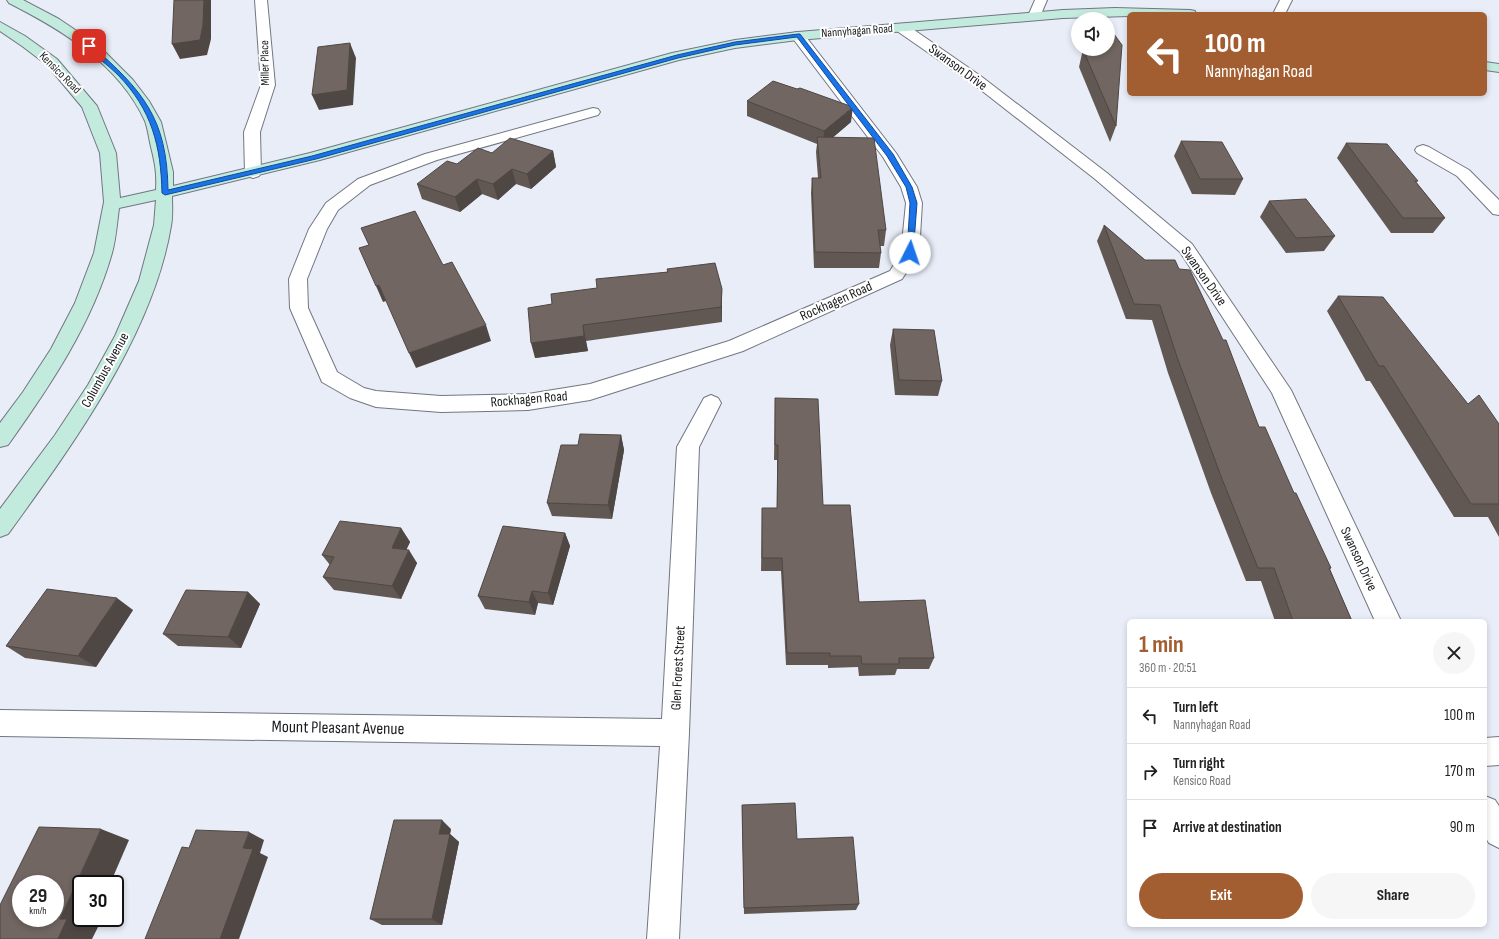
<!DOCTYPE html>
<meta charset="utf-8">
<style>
:root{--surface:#fff;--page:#f6f6f6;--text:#222;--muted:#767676;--line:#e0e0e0;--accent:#a25d30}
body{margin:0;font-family:"Sofia Sans Condensed",sans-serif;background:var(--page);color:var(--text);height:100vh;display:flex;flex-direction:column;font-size:15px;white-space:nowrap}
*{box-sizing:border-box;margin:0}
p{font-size:13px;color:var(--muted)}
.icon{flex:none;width:22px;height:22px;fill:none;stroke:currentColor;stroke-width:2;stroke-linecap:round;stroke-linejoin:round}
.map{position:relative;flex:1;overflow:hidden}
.panel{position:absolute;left:1127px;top:619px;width:360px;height:308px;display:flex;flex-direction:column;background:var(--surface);border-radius:6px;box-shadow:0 2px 6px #0003}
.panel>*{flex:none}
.banner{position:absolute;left:1127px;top:12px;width:360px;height:84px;border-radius:6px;box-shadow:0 2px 6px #0003;background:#a25d30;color:#fff;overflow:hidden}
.fabs{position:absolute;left:1071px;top:12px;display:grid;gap:8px}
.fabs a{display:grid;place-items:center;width:44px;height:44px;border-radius:50%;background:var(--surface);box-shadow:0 2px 6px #0003;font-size:20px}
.speed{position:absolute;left:12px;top:875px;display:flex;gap:8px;font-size:20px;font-weight:700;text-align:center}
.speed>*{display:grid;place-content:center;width:52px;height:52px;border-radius:50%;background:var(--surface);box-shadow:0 2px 6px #0003;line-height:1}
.speed small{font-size:10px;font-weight:400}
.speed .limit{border:2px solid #111;border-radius:6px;background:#fff;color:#111}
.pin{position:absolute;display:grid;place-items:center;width:34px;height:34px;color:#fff;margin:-17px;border-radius:8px;box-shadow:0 2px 6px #0006}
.me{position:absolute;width:44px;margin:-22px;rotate:4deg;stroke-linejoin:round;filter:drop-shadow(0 0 3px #0008)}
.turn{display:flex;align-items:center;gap:14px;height:84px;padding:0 12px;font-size:18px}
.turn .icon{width:52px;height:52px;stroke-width:2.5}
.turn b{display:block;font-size:28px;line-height:34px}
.round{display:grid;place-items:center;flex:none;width:42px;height:42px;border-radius:21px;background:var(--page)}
.headline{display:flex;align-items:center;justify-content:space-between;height:68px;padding:0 12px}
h1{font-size:24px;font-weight:700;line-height:30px;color:var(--accent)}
.action{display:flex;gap:8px;margin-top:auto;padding:8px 12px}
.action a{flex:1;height:46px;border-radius:24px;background:var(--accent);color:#fff;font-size:16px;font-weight:700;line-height:46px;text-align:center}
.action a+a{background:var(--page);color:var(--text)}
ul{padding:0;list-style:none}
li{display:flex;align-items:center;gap:12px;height:56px;padding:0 12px;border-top:1px solid var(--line)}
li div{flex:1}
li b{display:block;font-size:15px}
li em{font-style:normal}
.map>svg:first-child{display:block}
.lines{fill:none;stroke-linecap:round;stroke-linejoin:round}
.lane-casing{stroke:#727680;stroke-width:2}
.street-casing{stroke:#727680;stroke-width:2}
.secondary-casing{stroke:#727680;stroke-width:2}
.lane{fill:#fff;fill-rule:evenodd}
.street{fill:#fff;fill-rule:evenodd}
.secondary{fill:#c3ebdd;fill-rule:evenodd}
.wall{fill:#615853}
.shaded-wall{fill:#4f4744}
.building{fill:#716661;stroke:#4f4744;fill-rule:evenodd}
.route{fill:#1a73e8;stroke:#114b97}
.labels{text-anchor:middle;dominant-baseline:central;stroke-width:4;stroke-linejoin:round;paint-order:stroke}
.far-street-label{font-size:12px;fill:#181a1d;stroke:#fff}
.street-label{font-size:14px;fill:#181a1d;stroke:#fff}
.near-street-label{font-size:17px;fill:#181a1d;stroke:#fff}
</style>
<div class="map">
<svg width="1499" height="939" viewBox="0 0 1499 939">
<rect width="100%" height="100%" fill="#e8edf8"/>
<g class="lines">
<!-- lane casing -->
<g class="lane-casing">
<polygon id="lane" points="1280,0 1292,0 1285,14 1273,14"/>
</g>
<!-- street casing -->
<g class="street-casing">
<g id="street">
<polygon points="255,0 267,0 275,85 260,132 261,173 259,176 253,178 247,176 245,173 244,132 261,85"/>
<polygon points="1035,0 1047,0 1039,19 1029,19 1028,16"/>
<polygon points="902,24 907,25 982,77 1107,173 1192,244 1291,390 1401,621 1375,621 1272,393 1180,252 1095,179 972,83 897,31 895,28 897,25"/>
<polygon points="798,32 803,33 896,153 917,187 922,203 919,253 902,279 743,351 590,400 528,410 441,412 376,407 350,398 322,382 290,308 289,279 309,229 326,203 358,179 425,154 593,108 598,109 600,112 598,115 437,160 370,185 338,210 327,229 307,279 308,308 337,372 364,388 376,391 441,396 528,394 590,384 729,341 890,271 901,253 906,203 901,187 883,157 791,36 793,33"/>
<polygon points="1423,145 1429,147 1469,170 1499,200 1499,215 1493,214 1457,176 1417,153 1415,150 1417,147"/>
<polygon points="711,395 718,398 721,403 699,447 689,733 679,939 647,939 660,746 0,736 0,710 662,719 677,447 704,398"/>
<polygon points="1499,737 1499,765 1485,766 1485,738"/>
<polygon points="1485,796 1495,800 1499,806 1499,848 1489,843 1485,837"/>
</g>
</g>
<!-- secondary casing -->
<g class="secondary-casing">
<g id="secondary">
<path d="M7,0H23L59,19L99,46L133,80L149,101L161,122L173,172V186L310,153L672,53L735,40L798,32L1063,10L1115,8L1190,10L1195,11L1196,14H1129V16L1063,18L798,40L735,48L679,60L320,160L172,196C172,206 173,216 171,226C153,335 72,446 8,534L0,537V509L55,435L88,385L115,336L139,281L154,225L156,200L119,208C117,223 116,239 112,253C92,324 50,386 8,445L0,447V423L23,392L51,349L75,303L94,253L104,202L100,153L82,107L47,65L22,46L0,31V22L25,36L57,59L97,106L116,153L120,198L156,190C157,173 155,163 151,147C149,139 148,129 145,121C119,64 62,30 9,3Z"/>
<polygon points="1485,62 1499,64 1499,72 1485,70"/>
</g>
</g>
<!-- lane -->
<use href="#lane" class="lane"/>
<!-- street -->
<use href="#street" class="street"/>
<!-- secondary -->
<use href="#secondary" class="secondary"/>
</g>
<!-- wall -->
<g class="wall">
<polygon points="1083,49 1108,49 1116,126 1110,142 1079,67"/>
<polygon points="747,101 851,122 833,137 886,230 884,246 880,246 881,253 879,268 814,268 811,193 812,178 818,178 816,152 817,144 747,116"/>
<polygon points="1181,141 1243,179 1235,195 1192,194 1174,156"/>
<polygon points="1346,143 1418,181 1416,182 1445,218 1433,233 1391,233 1337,158"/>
<polygon points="553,151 556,167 531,189 516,184 498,200 482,194 460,212 422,199 417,184 457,164"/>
<polygon points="1269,201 1335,236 1324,251 1286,253 1260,217"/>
<polygon points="1104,225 1145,260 1179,269 1259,427 1294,493 1331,568 1330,569 1352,621 1275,621 1261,581 1246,581 1211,493 1168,373 1152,320 1126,319 1097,241"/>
<polygon points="667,269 722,289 722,322 586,341 588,351 535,358 552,304 597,288 667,272"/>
<polygon points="1338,296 1468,404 1499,424 1499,537 1488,517 1454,517 1370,381 1366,381 1327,311"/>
<polygon points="893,329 942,381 938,396 895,395 890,345"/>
<polygon points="775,398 823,505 859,602 934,658 929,669 897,669 895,675 859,676 858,667 828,668 828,665 786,665 781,571 761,571 762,508 777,508 777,460 774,460"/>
<polygon points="621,435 624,450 612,519 552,516 547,503"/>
<polygon points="401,528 410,542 406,550 417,563 401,599 334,590 323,577 330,565 322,555"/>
<polygon points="565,533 570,546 553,605 538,603 535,615 485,609 478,596"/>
<polygon points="248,592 260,604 241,648 178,646 163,634"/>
<polygon points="133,610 96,667 25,658 6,646"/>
<polygon points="742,805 797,839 859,904 856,910 744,914"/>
<polygon points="451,829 450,834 459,842 442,925 382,925 370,919"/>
<polygon points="1377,925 1418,925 1412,927"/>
</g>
<!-- shaded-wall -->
<g class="shaded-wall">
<polygon points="204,0 211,0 211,39 207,55 180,59 172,44"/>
<polygon points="350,43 356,58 353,105 319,110 312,95"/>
<polygon points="853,107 851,122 823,146 824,131"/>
<polygon points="553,151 556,167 531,189 527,174"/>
<polygon points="512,169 516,184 498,200 493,184"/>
<polygon points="477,179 482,194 460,212 455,197"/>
<polygon points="379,285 386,301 383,302 376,286"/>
<polygon points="722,289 722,322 721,307"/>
<polygon points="486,325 491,341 416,368 409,353"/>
<polygon points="583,325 586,341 588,351 535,358 531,343"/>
<polygon points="621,435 624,450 612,519 608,505"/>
<polygon points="401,528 410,542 401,561 392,548"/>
<polygon points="565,533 570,546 553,605 548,593"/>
<polygon points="409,550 417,563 401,599 392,586"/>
<polygon points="532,591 538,603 535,615 529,602"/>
<polygon points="248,592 260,604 241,648 228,637"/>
<polygon points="117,598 133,610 96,667 78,656"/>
<polygon points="442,820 451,829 449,839 450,834 459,842 442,925 432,919 439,834"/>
<polygon points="101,829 129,840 110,884 81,884 81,918 95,918 92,925 98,927 92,939 58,939 60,919"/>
<polygon points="249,832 264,840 260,853 268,857 239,939 220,939 243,848"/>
</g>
<!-- building -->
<g class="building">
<polygon points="174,0 204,0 203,25 200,40 172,44"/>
<polygon points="1108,30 1111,30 1122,45 1116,126 1084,52 1085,49 1108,49"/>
<polygon points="350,43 347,90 312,95 318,47"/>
<polygon points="773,81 797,89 800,88 853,107 824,131 747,101"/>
<polygon points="817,137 874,138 886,230 878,230 881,253 815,252 812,178 821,178"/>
<polygon points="510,138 553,151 527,174 512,169 493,184 477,179 455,197 417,184 447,161 457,164 478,148 492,153"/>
<polygon points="1181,141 1222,142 1243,179 1200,179"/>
<polygon points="1346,143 1387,144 1418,181 1415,181 1445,218 1403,218"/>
<polygon points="1306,199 1335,236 1296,238 1269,201"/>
<polygon points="415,211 443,265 452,262 486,325 409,353 379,285 376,286 359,248 369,245 361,228"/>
<polygon points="1104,225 1145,260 1175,260 1179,269 1190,270 1223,340 1226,340 1259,427 1265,427 1294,493 1296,493 1331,568 1329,568 1352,621 1293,621 1274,568 1258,568 1222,479 1177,357 1160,305 1134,304"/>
<polygon points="715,263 722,289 721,307 583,325 584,336 531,343 528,308 552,304 551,294 597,288 596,279 668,272 667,269"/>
<polygon points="1338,296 1383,297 1468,404 1479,395 1499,424 1499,504 1471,504 1384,366 1379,366"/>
<polygon points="893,329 934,330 942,381 899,380"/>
<polygon points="775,398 818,399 823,505 850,505 859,602 925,600 934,658 899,658 899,664 862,664 861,656 830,656 830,653 787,653 782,558 762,558 762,508 777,508 778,445 775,445"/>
<polygon points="580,434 621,435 608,505 547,503 561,445 578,445"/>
<polygon points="340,521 401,528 392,548 409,550 392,586 323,577 334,557 322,555"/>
<polygon points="503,526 565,533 548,593 532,591 529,602 478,596"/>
<polygon points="47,589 117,598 78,656 6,646"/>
<polygon points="186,590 248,592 228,637 163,634"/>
<polygon points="795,803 797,839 853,837 859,904 744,908 742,805"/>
<polygon points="394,820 442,820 439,834 450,834 432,919 370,919"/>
<path d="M39,827L101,829L60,919H67L58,939H0V905ZM21,884H55V918H21Z"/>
<polygon points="196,830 249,832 243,848 253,849 220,939 145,939 182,847 189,848"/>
</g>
<!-- route -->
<path class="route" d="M798,34H800L893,154L912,187L917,203L913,255H908L907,253L910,203L906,187L887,156L797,37L735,45L678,58L316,159L165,195L162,193C161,146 152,110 118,75C108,65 96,57 86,46L91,45C143,91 167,118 168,190L312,156L677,55L735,42Z"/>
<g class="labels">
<!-- far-street labels -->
<g class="far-street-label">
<text transform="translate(857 31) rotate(-4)">Nannyhagan Road</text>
<text transform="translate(265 63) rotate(-91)">Miller Place</text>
<text transform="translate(60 73) rotate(45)">Kensico Road</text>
</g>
<!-- street labels -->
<g class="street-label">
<text transform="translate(958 67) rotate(36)">Swanson Drive</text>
<text transform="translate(1204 276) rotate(55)">Swanson Drive</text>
<text transform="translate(836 301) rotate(-24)">Rockhagen Road</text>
<text transform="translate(105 370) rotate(-61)">Columbus Avenue</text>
<text transform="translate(529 399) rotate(-5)">Rockhagen Road</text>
<text transform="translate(1359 559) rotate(65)">Swanson Drive</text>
<text transform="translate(678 668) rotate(-87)">Glen Forest Street</text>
</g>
<!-- near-street labels -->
<g class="near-street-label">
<text transform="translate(338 728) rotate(1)">Mount Pleasant Avenue</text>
</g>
</g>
</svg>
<div class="fabs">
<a><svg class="icon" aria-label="sound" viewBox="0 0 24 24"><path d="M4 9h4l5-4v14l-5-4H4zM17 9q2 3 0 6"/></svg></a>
</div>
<div class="speed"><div>29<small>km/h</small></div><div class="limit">30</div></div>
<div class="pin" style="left:89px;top:46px;background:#d93025"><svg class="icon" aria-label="arrive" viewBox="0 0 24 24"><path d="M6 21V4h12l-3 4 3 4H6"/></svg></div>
<svg class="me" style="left:910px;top:253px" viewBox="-20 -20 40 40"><circle r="19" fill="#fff"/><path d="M0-13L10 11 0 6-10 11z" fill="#1a73e8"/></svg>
<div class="banner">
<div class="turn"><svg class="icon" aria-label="left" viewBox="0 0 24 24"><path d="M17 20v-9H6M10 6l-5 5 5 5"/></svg><div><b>100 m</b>Nannyhagan Road</div></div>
</div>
<section class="panel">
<div class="headline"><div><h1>1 min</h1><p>360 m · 20:51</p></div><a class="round"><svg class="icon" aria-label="close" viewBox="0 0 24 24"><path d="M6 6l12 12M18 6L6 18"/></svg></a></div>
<ul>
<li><svg class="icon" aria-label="left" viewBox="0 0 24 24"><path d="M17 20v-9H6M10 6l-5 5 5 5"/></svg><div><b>Turn left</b><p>Nannyhagan Road</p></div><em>100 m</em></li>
<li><svg class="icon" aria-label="right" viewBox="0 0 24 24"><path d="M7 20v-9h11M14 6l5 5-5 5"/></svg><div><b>Turn right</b><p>Kensico Road</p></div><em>170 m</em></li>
<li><svg class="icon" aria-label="arrive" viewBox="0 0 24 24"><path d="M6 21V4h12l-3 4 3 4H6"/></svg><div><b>Arrive at destination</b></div><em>90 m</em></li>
</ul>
<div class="action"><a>Exit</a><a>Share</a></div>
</section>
</div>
